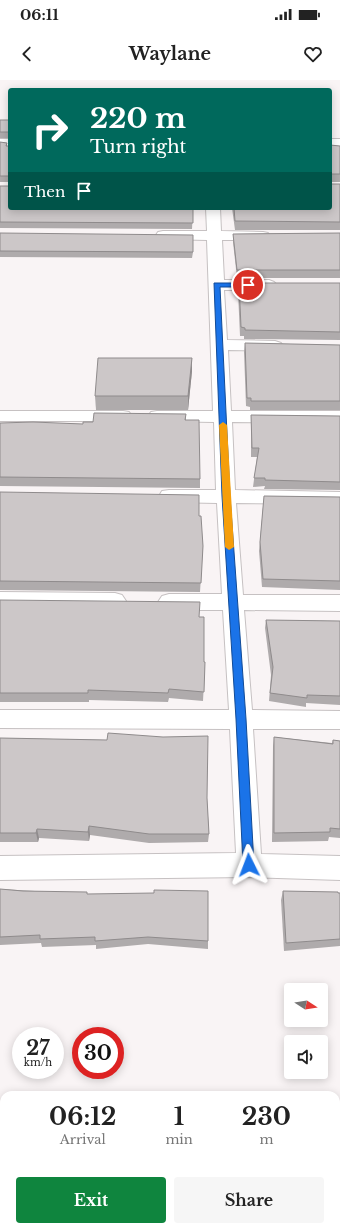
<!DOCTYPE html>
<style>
:root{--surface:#fff;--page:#f6f6f6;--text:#222;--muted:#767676;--accent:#0f853e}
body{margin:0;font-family:"Libre Baskerville",serif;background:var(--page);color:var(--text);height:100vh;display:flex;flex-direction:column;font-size:15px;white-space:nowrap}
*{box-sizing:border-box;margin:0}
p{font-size:13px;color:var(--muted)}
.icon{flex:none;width:22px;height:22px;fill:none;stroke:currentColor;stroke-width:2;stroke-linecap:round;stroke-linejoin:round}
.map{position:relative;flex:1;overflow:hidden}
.details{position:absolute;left:0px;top:1011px;width:340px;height:140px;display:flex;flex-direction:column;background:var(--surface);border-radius:12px 12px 0 0;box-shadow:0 2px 10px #0003}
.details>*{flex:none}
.guide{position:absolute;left:8px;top:8px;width:324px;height:122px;border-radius:4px;box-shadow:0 2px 10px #0003;background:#00695c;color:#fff;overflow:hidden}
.needle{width:26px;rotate:102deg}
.buttons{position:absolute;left:284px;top:903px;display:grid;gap:8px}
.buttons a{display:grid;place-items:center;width:44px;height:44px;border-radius:4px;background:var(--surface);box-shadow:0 2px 10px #0003;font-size:20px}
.speed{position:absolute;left:12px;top:947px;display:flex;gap:8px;font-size:20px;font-weight:700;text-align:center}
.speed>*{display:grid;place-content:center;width:52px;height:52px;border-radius:50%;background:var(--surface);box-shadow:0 2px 10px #0003;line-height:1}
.speed small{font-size:10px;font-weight:400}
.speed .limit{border:6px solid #d22;background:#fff;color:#111}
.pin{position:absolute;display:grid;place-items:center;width:34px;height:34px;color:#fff;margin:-17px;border:2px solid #fff;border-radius:50%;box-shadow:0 1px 4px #0007}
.me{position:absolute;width:44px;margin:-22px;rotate:357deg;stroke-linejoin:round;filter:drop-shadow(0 0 3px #0008)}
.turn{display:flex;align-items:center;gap:14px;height:84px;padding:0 16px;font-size:18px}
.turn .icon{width:52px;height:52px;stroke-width:2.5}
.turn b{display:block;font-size:28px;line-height:34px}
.then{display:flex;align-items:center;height:38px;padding:0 16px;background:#0003;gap:8px;font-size:15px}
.eta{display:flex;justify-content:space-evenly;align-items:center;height:68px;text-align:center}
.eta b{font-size:24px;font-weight:700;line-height:28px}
.primary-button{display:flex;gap:8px;margin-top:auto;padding:8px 16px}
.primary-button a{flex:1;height:46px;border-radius:4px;background:var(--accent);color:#fff;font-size:16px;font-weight:700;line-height:46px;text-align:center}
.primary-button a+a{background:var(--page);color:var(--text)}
.status{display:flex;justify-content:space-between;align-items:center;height:28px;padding:0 20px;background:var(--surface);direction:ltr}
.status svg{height:11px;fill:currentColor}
header{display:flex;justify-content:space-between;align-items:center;height:52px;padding:0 16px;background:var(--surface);font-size:18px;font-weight:700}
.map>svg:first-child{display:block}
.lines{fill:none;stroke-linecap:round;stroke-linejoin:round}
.minor-casing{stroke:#c6c1c2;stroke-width:2}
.minor{fill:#fff;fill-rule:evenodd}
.wall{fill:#afabac}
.shaded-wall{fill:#8f8b8c}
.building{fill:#ccc7c8;stroke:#8f8b8c}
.route{fill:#1a73e8;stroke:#114b97}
.slow{fill:#f59e0b}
</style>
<div class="status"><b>06:11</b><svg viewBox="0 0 49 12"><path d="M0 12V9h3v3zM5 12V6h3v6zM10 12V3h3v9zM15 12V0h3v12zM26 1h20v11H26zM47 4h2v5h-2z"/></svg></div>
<header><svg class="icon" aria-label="back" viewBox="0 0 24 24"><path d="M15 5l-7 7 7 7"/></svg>Waylane<svg class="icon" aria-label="heart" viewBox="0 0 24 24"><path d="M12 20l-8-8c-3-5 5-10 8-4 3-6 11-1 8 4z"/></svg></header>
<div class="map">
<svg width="340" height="1151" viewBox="0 0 340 1151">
<rect width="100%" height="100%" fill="#f9f4f5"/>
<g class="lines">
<!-- minor casing -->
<g class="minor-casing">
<g id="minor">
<rect x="0" y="59" width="10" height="8"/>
<rect x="330" y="59" width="10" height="8"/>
<polygon points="206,128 220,128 221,151 263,152 268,153 270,156 268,159 263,160 222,160 224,200 269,200 274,202 277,205 274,208 269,210 224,210 227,260 275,261 281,263 283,266 281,269 275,271 228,270 231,331 340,331 340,343 232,342 235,410 340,412 340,424 236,423 243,515 340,515 340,531 244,530 252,630 340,631 340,649 253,649 261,774 340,776 340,800 249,797 0,800 0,776 236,773 230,649 0,648 0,630 229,630 223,530 169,530 162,528 158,522 162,516 169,514 222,514 217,423 169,422 162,421 159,416 162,411 169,410 216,410 214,342 157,341 151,340 148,336 151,332 157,331 213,331 207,160 163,159 158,158 156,155 158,152 163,151 207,151"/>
<polygon points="0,331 123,331 129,332 132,336 129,340 123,341 0,341"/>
<polygon points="0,512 115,513 122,515 126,521 122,527 115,529 0,528"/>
</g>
</g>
<!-- minor -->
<use href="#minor" class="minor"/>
</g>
<!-- wall -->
<g class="wall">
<rect x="0" y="40" width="10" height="18"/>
<polygon points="0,62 7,63 7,66 10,66 10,102 0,102"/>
<polygon points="330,65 340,66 340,102 330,102"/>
<polygon points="340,104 340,150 235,150 232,128 330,128"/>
<polygon points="0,106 193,128 192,149 0,148"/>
<polygon points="0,153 193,172 192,178 0,177"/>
<polygon points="340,153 340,198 237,198 233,162 233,154"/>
<polygon points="239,203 340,203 340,260 244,259 244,256 240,256 238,212"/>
<polygon points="245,263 340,265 340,330 250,330 250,327 246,326 244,272"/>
<polygon points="192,278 192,291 188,330 96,330 95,316"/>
<polygon points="186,334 186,340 200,399 200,408 0,406 0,343 83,344"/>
<polygon points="251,335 340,336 340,410 264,409 265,406 253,407 257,377 251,377"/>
<polygon points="0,412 199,436 203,466 200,512 0,510"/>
<polygon points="264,416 340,417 340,510 262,507 259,471"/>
<polygon points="0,520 199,537 204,582 205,582 203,621 169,618 168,622 89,620 89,622 0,622"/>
<polygon points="266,540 340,541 340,625 306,623 306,627 269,621 271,595 265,548"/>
<polygon points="274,657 332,663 333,660 340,661 340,758 329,757 328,761 272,762 273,666"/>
<polygon points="0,658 107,660 207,718 209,754 208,762 149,763 90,755 89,761 39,758 38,762 0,762"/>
<polygon points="0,809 87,814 208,861 208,869 148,864 96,869 96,865 42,867 41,863 0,865"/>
<polygon points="283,811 340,813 340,866 284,871 281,820"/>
</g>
<!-- shaded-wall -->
<g class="shaded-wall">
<polygon points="192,278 192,291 188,330 188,316"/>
<polygon points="89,746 90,755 89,761 88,752"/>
<polygon points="37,749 39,758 38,762 36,753"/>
</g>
<!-- building -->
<g class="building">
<rect x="0" y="40" width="10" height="12"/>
<polygon points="0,62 7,63 6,66 10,66 10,96 0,96"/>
<polygon points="330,65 340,66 340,94 330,94"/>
<polygon points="330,104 340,104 340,142 235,141 234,128 330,128"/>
<polygon points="0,106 10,106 10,128 193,128 193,143 0,142"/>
<polygon points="0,153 193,155 193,172 0,171"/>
<polygon points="340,153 340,190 237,190 233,154"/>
<polygon points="239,203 340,203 340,252 245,250 245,248 241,247"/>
<polygon points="245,263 340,265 340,321 251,321 251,318 247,318"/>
<polygon points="98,278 192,278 188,316 95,316"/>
<polygon points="94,333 186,334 185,340 199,340 200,399 0,397 0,343 33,342 83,344 83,342 93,342"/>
<polygon points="251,335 340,336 340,402 265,400 265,398 254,398 259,368 252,368"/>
<polygon points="0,412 199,415 199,436 201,436 203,466 201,503 0,501"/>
<polygon points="264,416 340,417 340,501 263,499 260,462"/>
<polygon points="0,520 200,522 199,537 204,537 204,582 205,582 204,612 169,609 168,613 88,610 88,613 0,613"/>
<polygon points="266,540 340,541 340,616 307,615 307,618 270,613 273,587"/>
<polygon points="108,653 163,657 208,656 207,718 209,754 149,754 89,746 88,752 37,749 36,753 0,753 0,658 107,660"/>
<polygon points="274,657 333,664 333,660 340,661 340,749 330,748 330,752 274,753"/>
<polygon points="0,809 23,811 87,812 87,814 154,813 154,810 208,811 208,861 148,857 95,861 95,857 40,859 40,855 0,857"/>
<polygon points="283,811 338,812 338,813 340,813 340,859 286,863"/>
</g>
<!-- route -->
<polygon class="route" points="214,203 248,203 251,205 248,207 220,207 230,416 246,639 254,785 253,789 249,790 245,789 243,785 236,639 222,416"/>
<!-- slow -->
<polygon class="slow" points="223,342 227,345 234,467 229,470 225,467 219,345"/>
</svg>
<div class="buttons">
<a><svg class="needle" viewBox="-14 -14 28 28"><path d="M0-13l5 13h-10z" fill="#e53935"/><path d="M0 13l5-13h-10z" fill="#767676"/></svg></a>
<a><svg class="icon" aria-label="sound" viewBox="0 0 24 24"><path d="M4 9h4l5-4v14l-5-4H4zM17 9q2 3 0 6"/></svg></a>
</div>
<div class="speed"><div>27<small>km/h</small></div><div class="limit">30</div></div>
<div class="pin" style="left:248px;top:205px;background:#d93025"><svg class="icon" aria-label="arrive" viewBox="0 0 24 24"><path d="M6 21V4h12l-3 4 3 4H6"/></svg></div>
<svg class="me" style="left:249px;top:785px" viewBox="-20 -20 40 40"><path d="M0-17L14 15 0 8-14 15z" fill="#1a73e8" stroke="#fff" stroke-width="4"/></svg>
<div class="guide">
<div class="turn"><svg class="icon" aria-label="right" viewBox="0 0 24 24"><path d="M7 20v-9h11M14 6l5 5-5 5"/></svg><div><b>220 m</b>Turn right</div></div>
<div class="then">Then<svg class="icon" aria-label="arrive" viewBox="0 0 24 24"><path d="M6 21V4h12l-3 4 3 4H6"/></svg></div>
</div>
<section class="details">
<div class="eta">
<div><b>06:12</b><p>Arrival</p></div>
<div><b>1</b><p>min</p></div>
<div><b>230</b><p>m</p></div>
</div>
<div class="primary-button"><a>Exit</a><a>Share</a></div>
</section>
</div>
